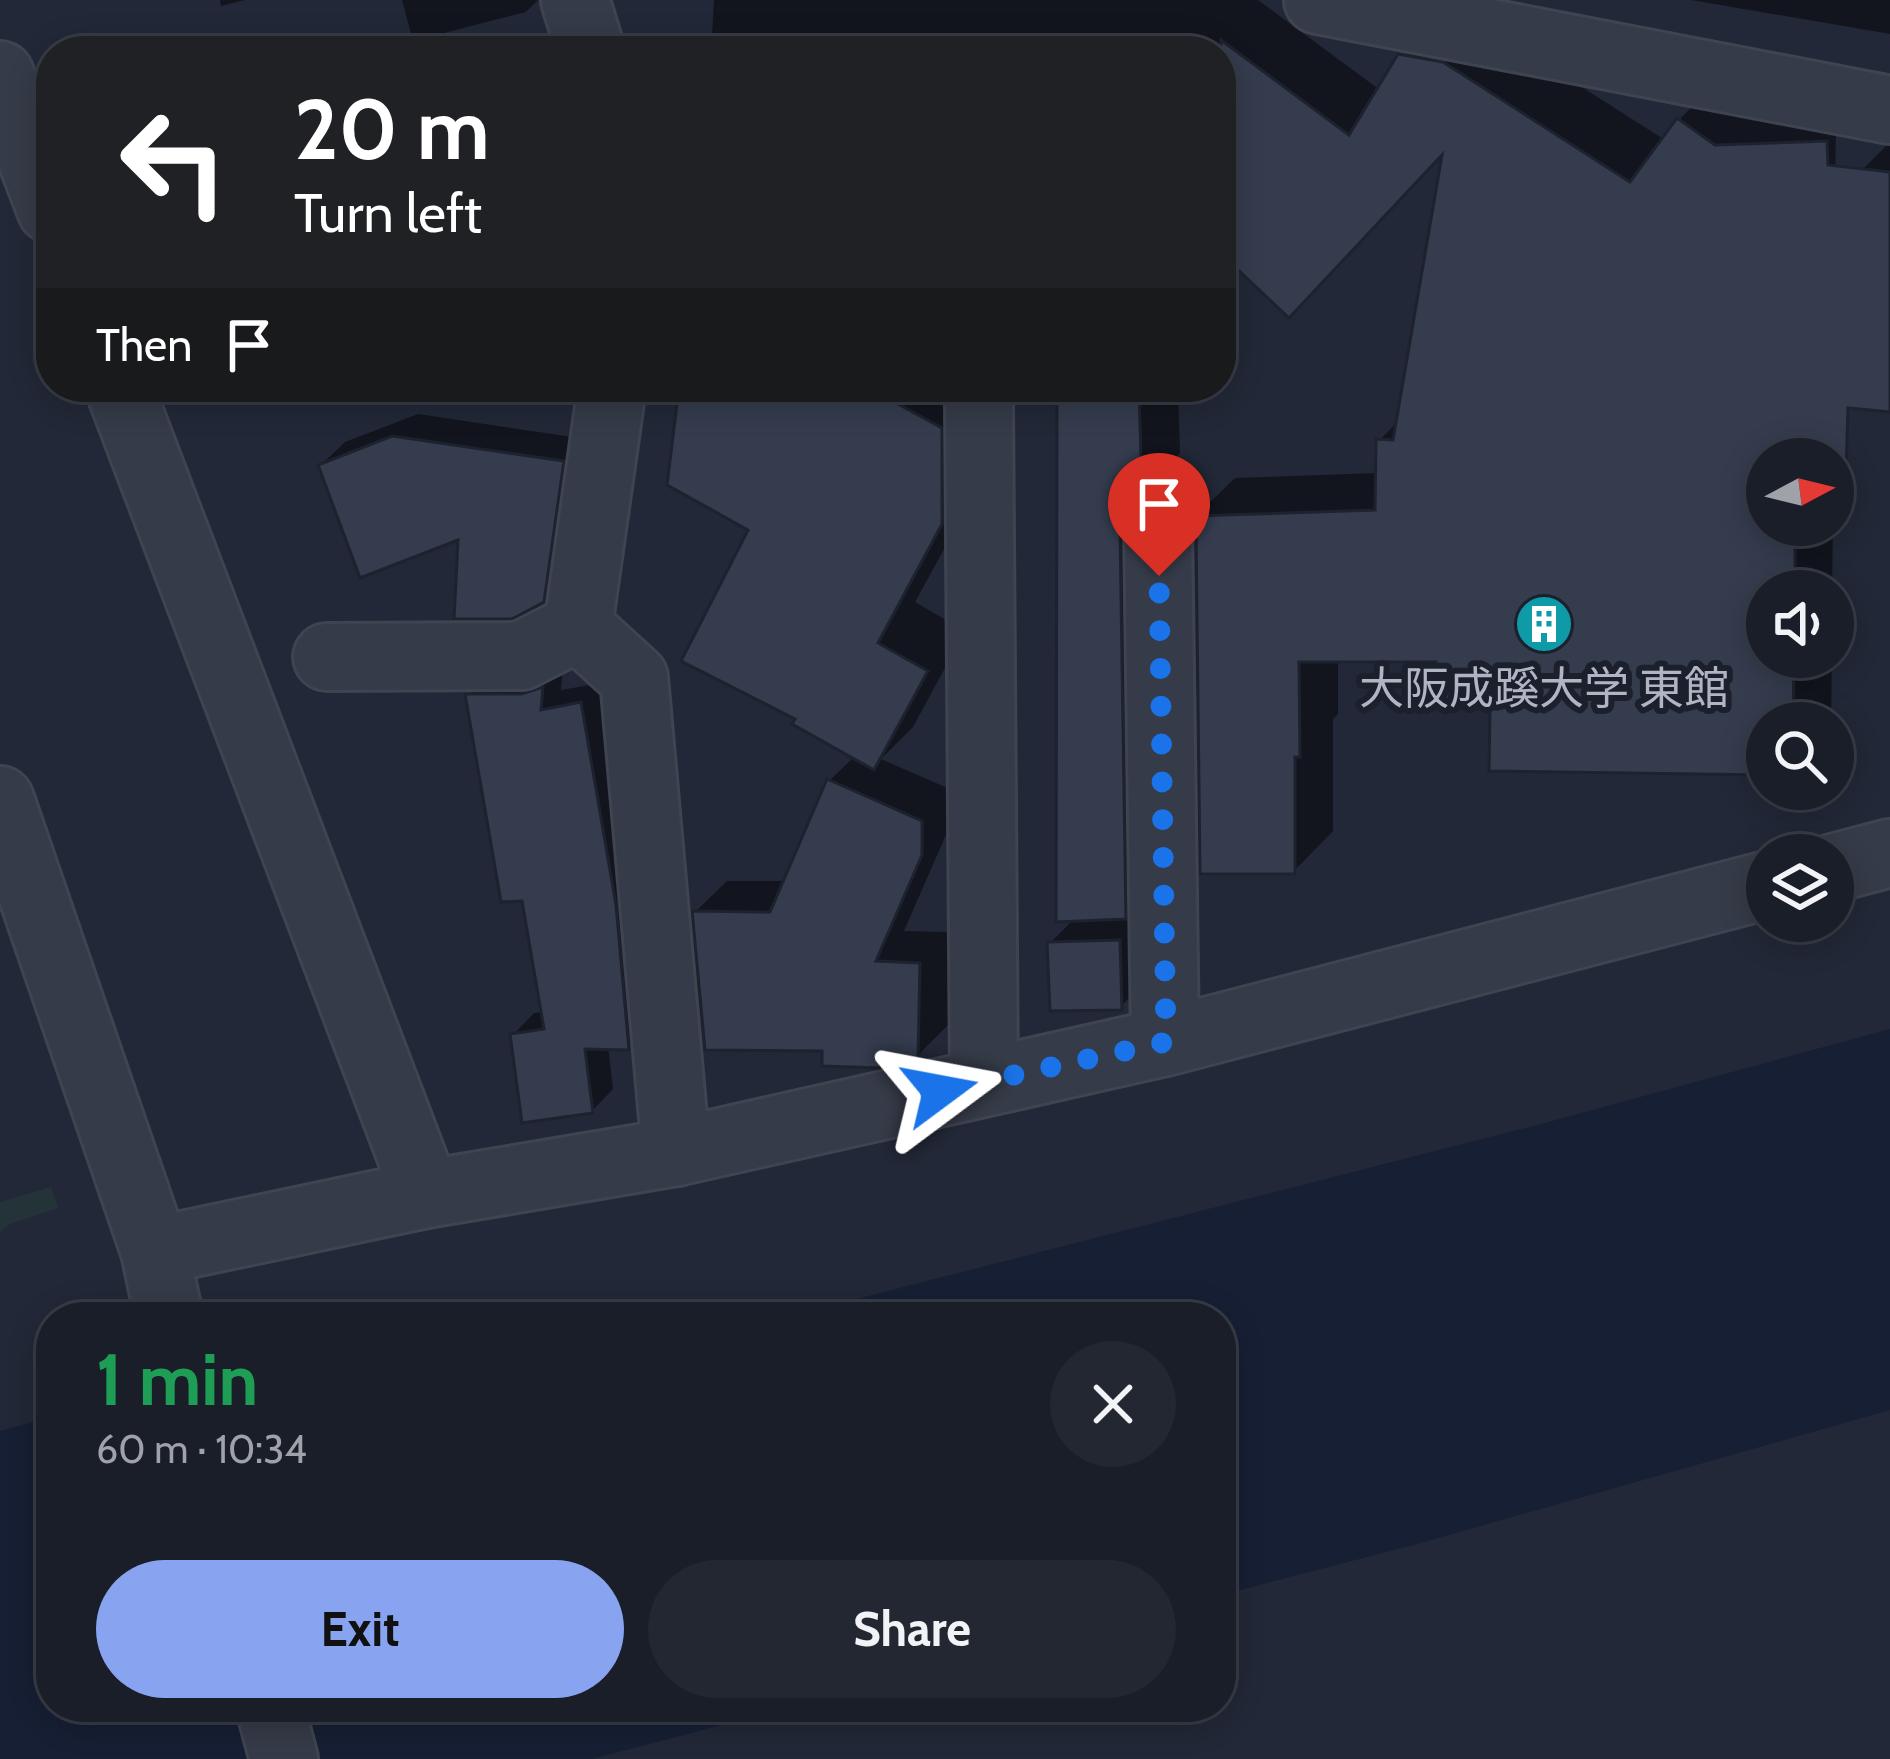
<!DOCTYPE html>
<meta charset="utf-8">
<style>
:root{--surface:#1a1e29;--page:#232731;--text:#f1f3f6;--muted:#9fa2a8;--line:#383c46;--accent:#88a4f1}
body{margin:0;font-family:Cabin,"Noto Sans JP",sans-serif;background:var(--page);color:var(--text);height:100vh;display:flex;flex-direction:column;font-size:45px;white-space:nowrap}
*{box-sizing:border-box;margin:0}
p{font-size:39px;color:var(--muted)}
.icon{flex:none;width:66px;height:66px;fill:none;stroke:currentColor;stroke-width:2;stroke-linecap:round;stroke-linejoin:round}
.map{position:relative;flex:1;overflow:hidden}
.details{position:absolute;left:36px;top:1302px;width:1200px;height:420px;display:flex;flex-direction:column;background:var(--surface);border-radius:48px;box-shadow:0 6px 30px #0003,0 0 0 3px var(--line)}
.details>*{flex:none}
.guide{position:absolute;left:36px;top:36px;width:1200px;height:366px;border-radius:48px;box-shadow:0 6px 30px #0003,0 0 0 3px var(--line);background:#202124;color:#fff;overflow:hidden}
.needle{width:78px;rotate:83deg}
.fabs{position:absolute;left:1746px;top:438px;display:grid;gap:24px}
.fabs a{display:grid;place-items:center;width:108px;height:108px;border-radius:50%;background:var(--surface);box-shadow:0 6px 30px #0003,0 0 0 3px var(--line);font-size:60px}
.pin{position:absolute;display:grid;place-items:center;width:102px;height:102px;color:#fff;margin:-123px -51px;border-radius:50% 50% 50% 0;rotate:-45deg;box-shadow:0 0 12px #0007}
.pin .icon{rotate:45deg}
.me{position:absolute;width:132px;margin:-66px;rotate:77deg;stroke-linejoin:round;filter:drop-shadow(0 0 9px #0008)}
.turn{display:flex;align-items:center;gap:42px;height:252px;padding:0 60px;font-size:54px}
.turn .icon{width:156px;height:156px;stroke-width:2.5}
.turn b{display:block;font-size:84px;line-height:102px}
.then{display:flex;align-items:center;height:114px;padding:0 60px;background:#0003;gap:24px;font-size:45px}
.round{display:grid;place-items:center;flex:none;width:126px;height:126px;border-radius:63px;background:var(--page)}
.headline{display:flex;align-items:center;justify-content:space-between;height:204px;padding:0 60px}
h1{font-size:72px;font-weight:700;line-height:90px;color:#1e9e55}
.action{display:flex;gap:24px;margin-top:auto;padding:24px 60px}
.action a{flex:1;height:138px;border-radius:72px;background:var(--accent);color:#111;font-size:48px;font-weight:700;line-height:138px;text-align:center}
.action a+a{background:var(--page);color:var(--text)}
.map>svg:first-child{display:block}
.green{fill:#243338}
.water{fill:#161f34}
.shadow{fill:#0007}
.building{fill:#343c4e;stroke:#1d222e;stroke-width:3}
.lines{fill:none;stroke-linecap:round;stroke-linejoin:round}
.minor-casing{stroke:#3f4451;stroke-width:72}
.minor{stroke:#353b48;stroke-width:66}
.route{stroke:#1a73e8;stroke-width:21;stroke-dasharray:0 37.8}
.labels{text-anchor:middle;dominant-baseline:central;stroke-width:12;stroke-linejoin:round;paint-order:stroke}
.poi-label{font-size:45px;fill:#b0b5c4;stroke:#1b202c}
</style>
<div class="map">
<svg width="1890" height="1759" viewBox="0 0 1890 1759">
<rect width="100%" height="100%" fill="#222837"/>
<!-- green -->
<polygon class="green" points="51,1187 58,1208 10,1224 0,1232 0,1202"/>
<!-- water -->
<g class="water">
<polygon points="1890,1029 1890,1410 1417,1544 1221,1595 1221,1317 786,1317 1541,1124"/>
<polygon points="51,1417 51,1707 791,1707 592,1759 0,1759 0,1431"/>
</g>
<!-- shadow -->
<g class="shadow">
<polygon points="220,0 245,0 221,6"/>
<polygon points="402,0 538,0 526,12 413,41"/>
<polygon points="714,0 1258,0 1380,90 1389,74 1428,34 1483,69 1511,42 1665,140 1679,120 1718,80 1836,104 1833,517 1833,459 1767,459 1767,525 1833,525 1832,591 1767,591 1767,657 1832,657 1831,723 1767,723 1767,772 1493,706 1439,659 1338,659 1338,714 1333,719 1333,831 1294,871 1195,517 1235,478 1378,473 1379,441 1399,420 1446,149 1221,250 1221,51 711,51"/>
<polygon points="1691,0 1890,0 1890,34"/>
<polygon points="1890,142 1890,338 1863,169"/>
<polygon points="682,387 977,387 981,482 915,602 965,631 913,727 881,759 952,790 952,821 904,931 950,932 948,1025 917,1056 825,1048 695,912 727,881 786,881 829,781 855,756 799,718 752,529"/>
<polygon points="1059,387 1178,387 1180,453 1164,470 1159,488 1164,876 1160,967 1120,1007 1050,943 1075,918"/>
<polygon points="418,414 586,439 566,576 542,600 461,535 321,465 345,442"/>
<polygon points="563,668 561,690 602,683 649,1025 628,1047 608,1046 613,1089 592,1111 513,1035 534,1013 544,1012 525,898 468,695 490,674"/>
</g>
<!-- building -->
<g class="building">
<polygon points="1221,40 1349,135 1398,54 1443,62 1630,182 1677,118 1715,145 1827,141 1828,165 1890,172 1890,412 1848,408 1845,502 1833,502 1833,459 1767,459 1767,525 1795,525 1795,591 1767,591 1767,657 1794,657 1793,723 1767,723 1767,775 1489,771 1490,709 1434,708 1436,662 1299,662 1300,757 1295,757 1295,874 1200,874 1196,528 1192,516 1375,510 1376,439 1393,440 1442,155 1289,318 1221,254"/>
<polygon points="679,387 867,387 942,428 942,524 878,643 928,671 874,770 792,724 795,719 681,661 748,530 667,485"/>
<polygon points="1057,387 1139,387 1142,496 1126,510 1120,530 1126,919 1056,922"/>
<polygon points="392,436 564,461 544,602 512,619 454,619 458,540 360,578 318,465"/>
<polygon points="543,687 541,710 581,702 616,905 629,1050 585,1049 593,1113 522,1123 510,1034 544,1029 522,901 501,902 465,694 521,694"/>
<polygon points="827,779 922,821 922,855 876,961 920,963 918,1059 881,1068 822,1066 822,1051 705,1050 692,911 770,912"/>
<polygon points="1120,940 1122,1010 1050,1011 1047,942"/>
</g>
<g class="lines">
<!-- minor casing -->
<g class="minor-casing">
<g id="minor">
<polyline points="575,0 591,51"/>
<polyline points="1318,0 1890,110"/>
<polyline points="0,75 51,209"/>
<polyline points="119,387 426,1194"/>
<polyline points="612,387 578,627 634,678 676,1152"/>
<polyline points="979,403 984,1081"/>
<polyline points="1158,529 1165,1042"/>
<polyline points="327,657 521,656 578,627"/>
<polyline points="0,800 155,1251 169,1317"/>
<polyline points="1833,868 1890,853"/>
<polyline points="155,1251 426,1194 676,1152 1165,1042 1767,885"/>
<polyline points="270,1707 284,1759"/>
</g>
</g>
<!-- minor -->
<use href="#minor" class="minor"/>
</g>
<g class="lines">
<!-- route -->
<polyline class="route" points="940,1091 1166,1042 1159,576"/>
</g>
<!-- icons -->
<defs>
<g id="building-disc" transform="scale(3)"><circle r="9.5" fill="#0f9aa8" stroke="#1b202c"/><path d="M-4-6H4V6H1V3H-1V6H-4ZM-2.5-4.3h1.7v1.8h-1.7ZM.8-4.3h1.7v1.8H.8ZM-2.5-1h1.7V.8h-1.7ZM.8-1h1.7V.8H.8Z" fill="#fff"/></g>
</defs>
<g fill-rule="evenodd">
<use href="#building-disc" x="1544" y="624"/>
</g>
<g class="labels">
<!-- poi labels -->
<g class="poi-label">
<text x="1544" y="688">大阪成蹊大学 東館</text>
</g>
</g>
</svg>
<div class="fabs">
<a><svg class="needle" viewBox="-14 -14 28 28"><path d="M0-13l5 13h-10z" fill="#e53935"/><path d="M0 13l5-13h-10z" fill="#9fa2a8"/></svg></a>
<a><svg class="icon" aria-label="sound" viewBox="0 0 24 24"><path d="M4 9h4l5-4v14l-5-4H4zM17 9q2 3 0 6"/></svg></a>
<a><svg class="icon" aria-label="search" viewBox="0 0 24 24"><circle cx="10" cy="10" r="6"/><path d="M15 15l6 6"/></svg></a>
<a><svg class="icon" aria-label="layers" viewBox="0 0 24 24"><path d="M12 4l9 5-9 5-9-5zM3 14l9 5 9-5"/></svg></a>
</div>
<div class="pin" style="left:1159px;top:576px;background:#d93025"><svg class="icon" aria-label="arrive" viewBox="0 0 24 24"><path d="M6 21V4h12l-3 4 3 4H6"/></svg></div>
<svg class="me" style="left:940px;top:1091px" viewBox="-20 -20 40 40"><path d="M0-17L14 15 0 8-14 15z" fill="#1a73e8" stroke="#fff" stroke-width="4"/></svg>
<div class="guide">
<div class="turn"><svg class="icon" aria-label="left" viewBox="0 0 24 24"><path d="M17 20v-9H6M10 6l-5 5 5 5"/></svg><div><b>20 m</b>Turn left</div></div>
<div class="then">Then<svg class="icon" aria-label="arrive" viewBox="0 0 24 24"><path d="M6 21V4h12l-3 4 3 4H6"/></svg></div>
</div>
<section class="details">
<div class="headline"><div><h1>1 min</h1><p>60 m · 10:34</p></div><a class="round"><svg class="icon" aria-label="close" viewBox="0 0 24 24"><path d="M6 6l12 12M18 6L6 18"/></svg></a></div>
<div class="action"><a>Exit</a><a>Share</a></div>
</section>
</div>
